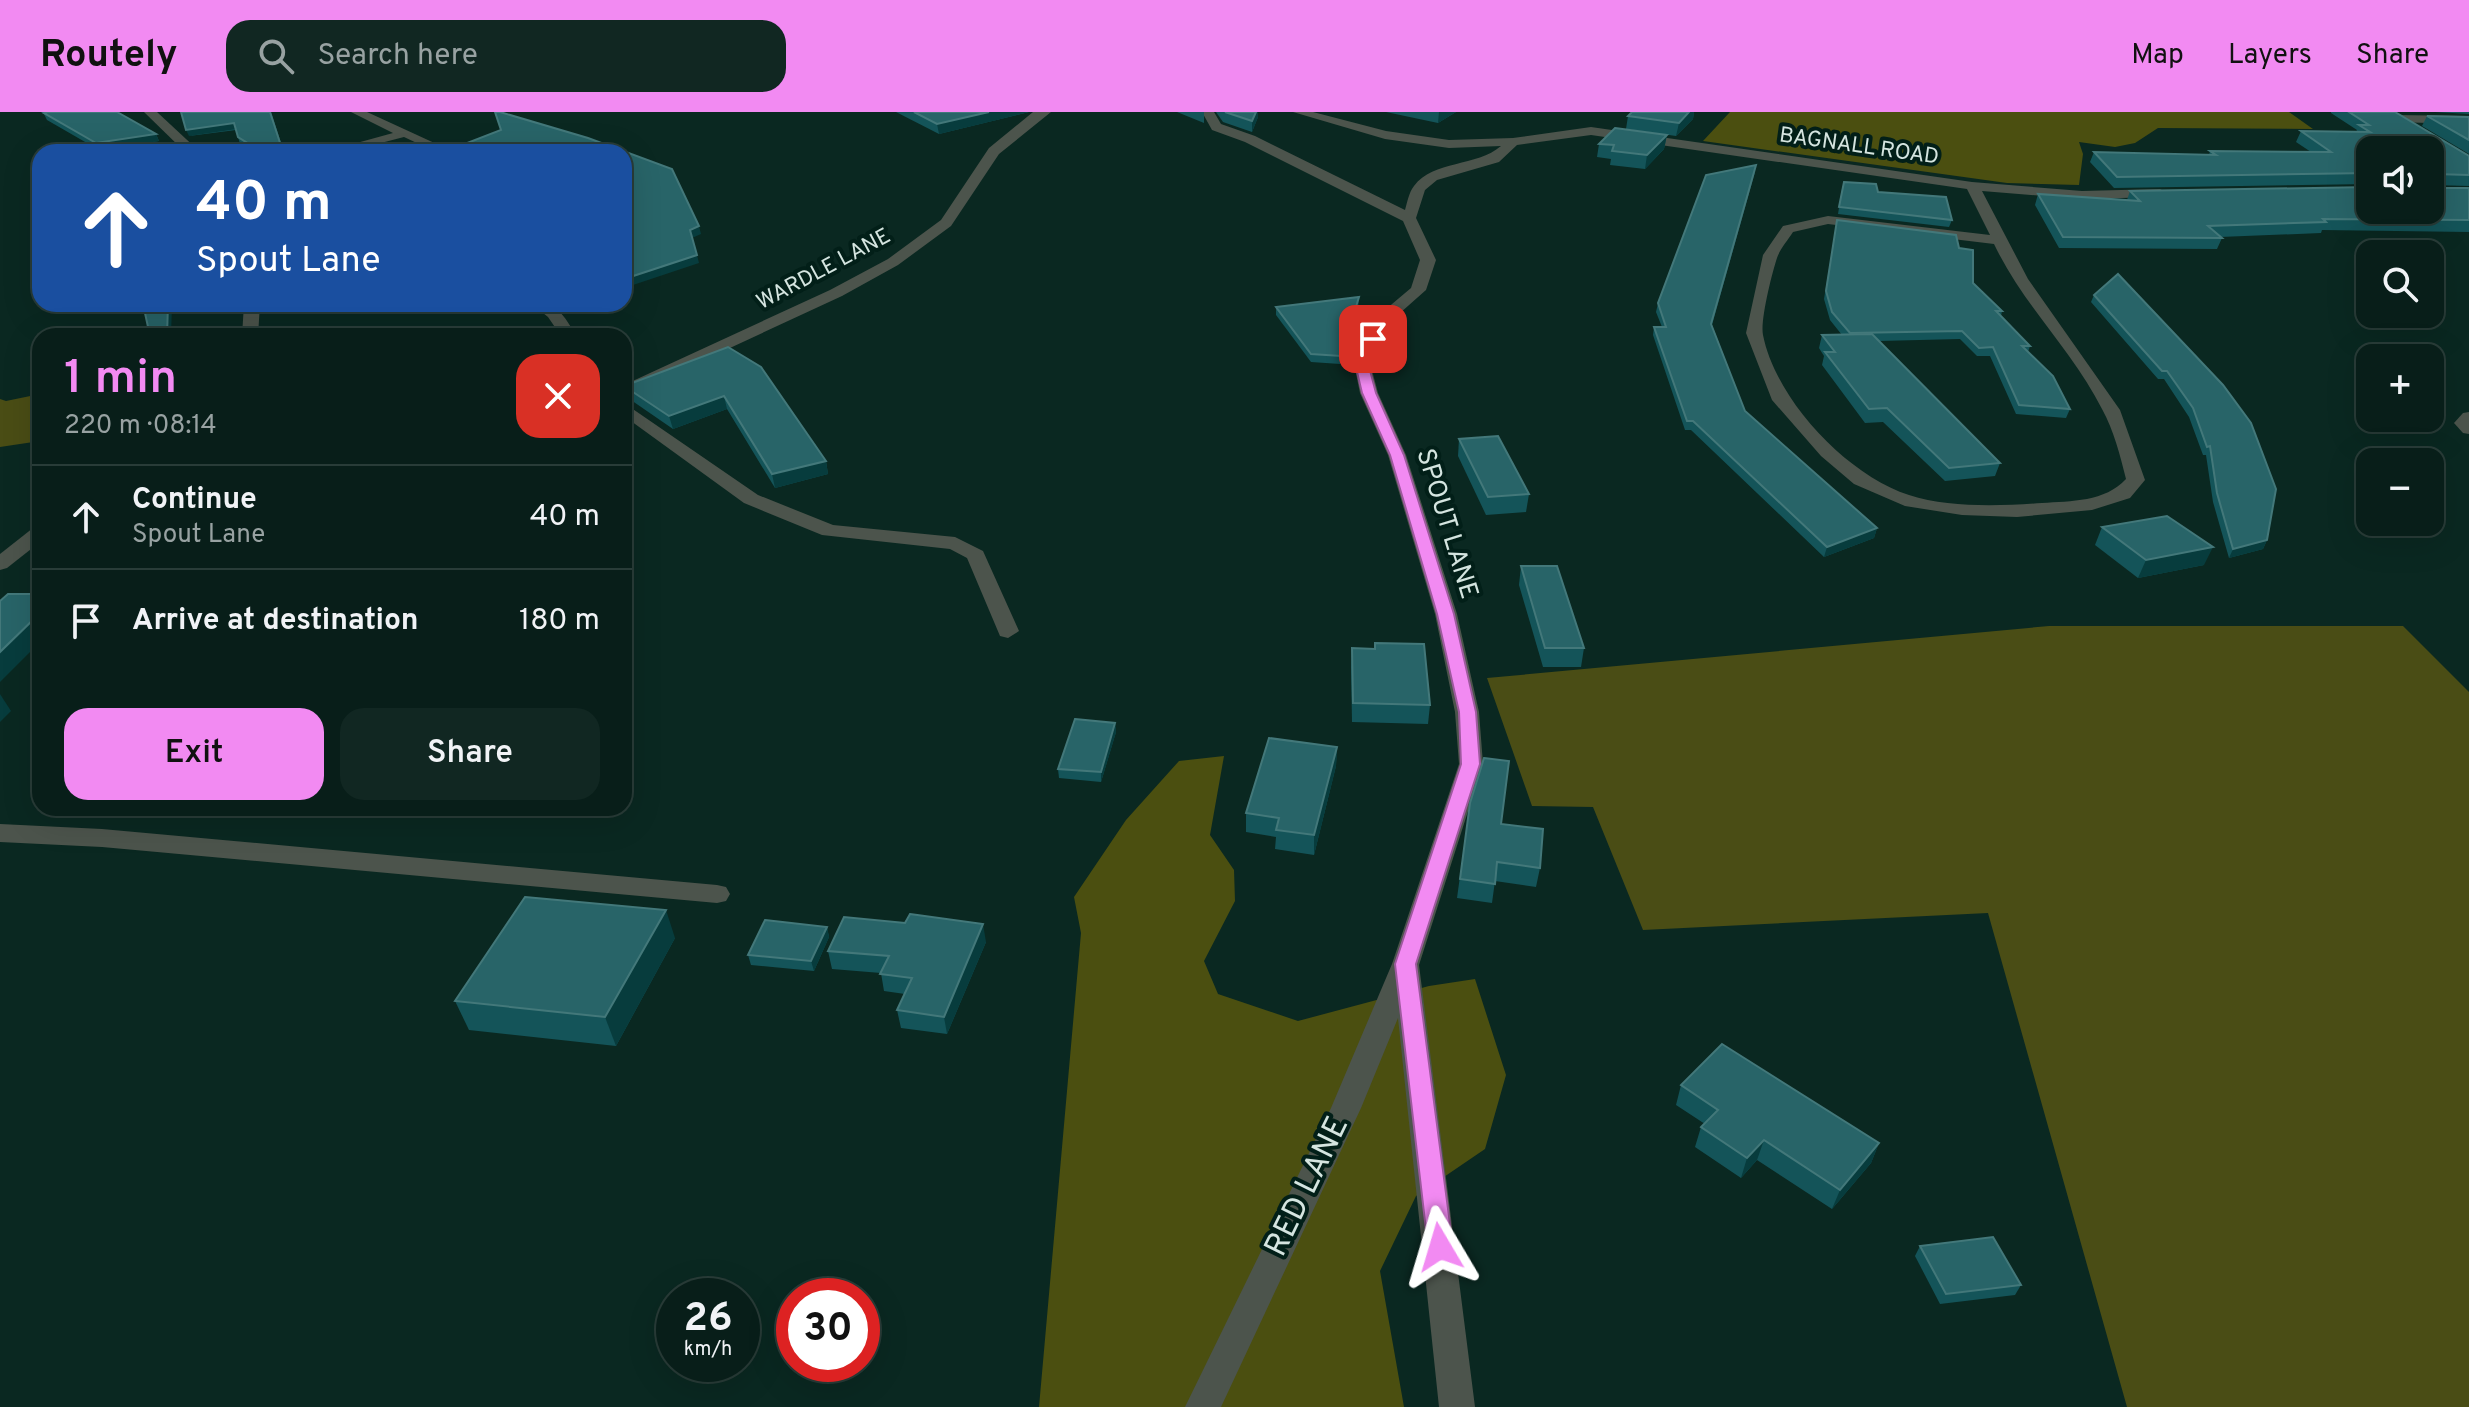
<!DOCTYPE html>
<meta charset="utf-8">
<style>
:root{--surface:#081e19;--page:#112722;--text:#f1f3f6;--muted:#98a2a2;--line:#293c38;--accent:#f28af2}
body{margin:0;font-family:Overpass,sans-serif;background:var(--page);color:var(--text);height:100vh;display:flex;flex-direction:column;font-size:30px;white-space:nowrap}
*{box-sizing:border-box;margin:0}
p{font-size:26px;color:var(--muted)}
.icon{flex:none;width:44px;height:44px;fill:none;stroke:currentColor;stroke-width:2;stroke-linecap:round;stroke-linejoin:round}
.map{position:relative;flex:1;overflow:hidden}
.sheet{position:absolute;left:32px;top:216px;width:600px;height:488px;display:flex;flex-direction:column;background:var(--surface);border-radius:24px;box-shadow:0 8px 32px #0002,0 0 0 2px var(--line)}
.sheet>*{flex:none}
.top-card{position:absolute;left:32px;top:32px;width:600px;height:168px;border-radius:24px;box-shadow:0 8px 32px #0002,0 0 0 2px var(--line);background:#1a4fa0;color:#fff;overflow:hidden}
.fabs{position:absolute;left:2356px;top:24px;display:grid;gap:16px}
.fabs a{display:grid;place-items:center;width:88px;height:88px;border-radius:16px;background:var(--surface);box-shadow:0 8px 32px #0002,0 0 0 2px var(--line);font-size:40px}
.speed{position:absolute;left:656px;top:1166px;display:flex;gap:16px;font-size:40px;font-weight:700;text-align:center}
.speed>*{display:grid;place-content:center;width:104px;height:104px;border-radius:50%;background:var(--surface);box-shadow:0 8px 32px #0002,0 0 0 2px var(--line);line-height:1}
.speed small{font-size:20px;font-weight:400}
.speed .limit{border:12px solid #d22;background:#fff;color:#111}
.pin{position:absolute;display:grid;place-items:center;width:68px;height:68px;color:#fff;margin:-34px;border-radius:16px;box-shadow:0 4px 12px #0006}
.me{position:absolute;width:88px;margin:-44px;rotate:353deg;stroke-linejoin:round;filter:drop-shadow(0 0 6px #0008)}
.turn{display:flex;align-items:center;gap:28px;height:168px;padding:0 32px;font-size:36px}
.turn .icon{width:104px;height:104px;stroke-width:2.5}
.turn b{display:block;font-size:56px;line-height:68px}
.round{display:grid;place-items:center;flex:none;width:84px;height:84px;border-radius:24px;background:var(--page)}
.overview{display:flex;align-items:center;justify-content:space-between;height:136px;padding:0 32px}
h1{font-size:48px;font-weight:600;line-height:60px;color:var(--accent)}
.primary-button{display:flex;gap:16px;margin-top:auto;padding:16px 32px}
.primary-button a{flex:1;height:92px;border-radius:24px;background:var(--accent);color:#111;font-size:32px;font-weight:600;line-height:92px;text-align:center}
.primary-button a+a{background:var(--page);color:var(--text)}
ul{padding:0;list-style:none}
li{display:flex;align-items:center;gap:24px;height:104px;padding:0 32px;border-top:2px solid var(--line)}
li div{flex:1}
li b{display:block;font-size:30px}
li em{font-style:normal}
header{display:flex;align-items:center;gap:48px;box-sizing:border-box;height:112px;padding:0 40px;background:var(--accent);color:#111}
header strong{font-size:38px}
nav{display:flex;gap:44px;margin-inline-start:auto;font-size:28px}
.search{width:560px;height:72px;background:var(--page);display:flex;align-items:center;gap:20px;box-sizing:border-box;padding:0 28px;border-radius:24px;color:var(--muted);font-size:30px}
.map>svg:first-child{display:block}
.green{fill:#4a4d15}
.forest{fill:#4b4f10}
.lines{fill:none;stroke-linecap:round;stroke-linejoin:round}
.minor{fill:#4c544c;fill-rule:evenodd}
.wall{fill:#145459}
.shaded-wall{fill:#073c3d}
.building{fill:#286468;stroke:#43787a;stroke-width:2}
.route{fill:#f28af2;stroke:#9d5a9d;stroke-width:2}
.labels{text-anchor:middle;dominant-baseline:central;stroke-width:8;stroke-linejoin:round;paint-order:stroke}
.far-street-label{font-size:22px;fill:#d5e5e0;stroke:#021f18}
.street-label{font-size:26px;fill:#d5e5e0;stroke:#021f18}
.near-street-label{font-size:32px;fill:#d5e5e0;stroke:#021f18}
</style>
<header>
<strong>Routely</strong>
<div class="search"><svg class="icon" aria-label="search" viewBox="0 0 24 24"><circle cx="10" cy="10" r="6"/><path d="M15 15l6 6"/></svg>Search here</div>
<nav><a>Map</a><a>Layers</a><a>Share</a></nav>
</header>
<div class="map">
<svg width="2469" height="1295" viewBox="0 0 2469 1295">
<rect width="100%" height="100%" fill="#0a2821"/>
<!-- green -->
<g class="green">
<polygon points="40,282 40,329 0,335 0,287 6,289"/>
<polygon points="2049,514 2403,514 2469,580 2469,1295 2127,1295 1988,801 1643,818 1593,695 1532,694 1487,566"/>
</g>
<!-- forest -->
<g class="forest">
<polygon points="1730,0 2289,0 2313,17 2158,16 2135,31 2115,35 2079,30 2083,42 2079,73 2007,71 1703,29"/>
<polygon points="1224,644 1210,723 1234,758 1235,789 1204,849 1218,882 1298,909 1429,874 1475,867 1506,963 1485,1037 1416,1084 1380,1159 1404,1295 1039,1295 1081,821 1074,785 1126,708 1179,649"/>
</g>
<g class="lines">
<!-- minor -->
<g class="minor">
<polygon points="144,0 157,0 200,40 185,40"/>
<polygon points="351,0 367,0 454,40 436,40 404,25 346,40 324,40 393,21"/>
<polygon points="1033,0 1051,0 999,42 951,114 898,153 842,184 624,285 624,273 830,178 888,147 941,108 989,36"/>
<path d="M1202,0H1214L1221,12L1255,24L1405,98C1407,91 1409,80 1414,74C1433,48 1477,55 1501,34L1449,36L1385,27L1293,0H1313L1386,19L1449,28L1513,26L1591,15L1972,70L2082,79L2160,77L2167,81L2160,85L2082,87L1982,79L2028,167L2120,298L2145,368L2130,386L2092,398L2017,405L1962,403L1905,394L1854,372L1821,344L1772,288L1746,221L1763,143L1783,114L1828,104L1990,123L1967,77L1591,23L1517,33L1499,50L1437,68L1425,78L1416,106L1436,148L1426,178L1391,209L1369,247L1378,281L1406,343L1457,502L1479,600L1483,652L1419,853L1475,1295H1439L1398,906L1361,996L1221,1295H1185L1331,996L1392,852L1459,652L1455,600L1435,502L1388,343L1360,281L1353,247L1379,203L1411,176L1420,148L1403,109L1245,30L1212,18ZM1828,112L1994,132C2023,193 2072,238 2102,297C2114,319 2120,343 2126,367C2105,390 2071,389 2042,391C2000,394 1949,396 1909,383C1847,363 1776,288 1763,223C1760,209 1772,161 1777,146C1780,137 1788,128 1793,120Z"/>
<polygon points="2395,3 2469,4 2469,12 2391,10 2389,7"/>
<polygon points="244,192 260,192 258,224 242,224"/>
<path d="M532,192C560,192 562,202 577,224H561L548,205Z"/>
<polygon points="624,291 758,383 833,413 955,425 983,439 1019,519 1008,526 1000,524 967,446 950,437 822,423 744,391 624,304"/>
<polygon points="2469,300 2469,322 2463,321 2454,311 2463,301"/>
<polygon points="40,414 40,430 7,456 0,458 0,442 33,416"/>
<polygon points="0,712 102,717 717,773 726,775 730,782 726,789 717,791 102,735 0,730"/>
</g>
</g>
<!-- wall -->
<g class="wall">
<polygon points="41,0 117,0 156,22 159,29 99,38 47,8 44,2"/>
<polygon points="271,0 284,40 254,40 240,32 236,18 189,24"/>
<polygon points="896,0 1029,0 939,22"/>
<polygon points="1177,0 1204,0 1204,11"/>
<polygon points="1216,0 1258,0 1258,5 1252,20 1223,10"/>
<polygon points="1386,0 1456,0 1438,11"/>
<polygon points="1632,0 1694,0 1693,7 1676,24 1626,17 1628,4"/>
<polygon points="2331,0 2395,0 2469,44 2469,74 2432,73 2435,76 2469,76 2469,120 2322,118 2321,121 2220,125 2222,126 2217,137 2059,136 2035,93 2038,82 2127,88 2130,79 2430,98 2370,38 2370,72 2114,76 2090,50 2094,40 2209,43 2210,39 2311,40 2296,30 2301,19 2356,20 2357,18 2331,1"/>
<polygon points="2435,0 2469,0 2469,2"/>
<polygon points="2427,4 2469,5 2469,42 2422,14"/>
<polygon points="1667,23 1664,37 1645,57 1610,53 1611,47 1597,45 1599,32"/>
<polygon points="1755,60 1712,213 1745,299 1877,416 1874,426 1824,445 1691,318 1685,318 1653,223 1654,215 1662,215 1656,200 1658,191"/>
<polygon points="1842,77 1878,80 1952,108 1949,115 1838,102"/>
<polygon points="1837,108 1959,136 1973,171 2002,199 2001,204 2030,234 2028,240 2070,297 2066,306 2016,302 1990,244 1977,244 1960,227 1879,229 2000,351 1995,364 1945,369 1883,310 1865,311 1822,253 1824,244 1819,236 1822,223 1842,223 1830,208 1824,187"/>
<polygon points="2118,162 2267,428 2263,437 2229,446 2213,390 2206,343 2203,343 2189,305 2164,267 2158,267 2091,190 2094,183"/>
<polygon points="1359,185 1359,193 1340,252 1311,250 1276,203 1276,195"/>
<polygon points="728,235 826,349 828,362 775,376 727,297 673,317 628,286 624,274"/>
<polygon points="1459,327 1529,382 1526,400 1486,403 1458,344"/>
<polygon points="2102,415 2204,453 2138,466 2095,433"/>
<polygon points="1521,454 1584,536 1581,555 1543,555 1519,473"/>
<polygon points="1352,536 1375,537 1430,593 1428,612 1352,610 1351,555"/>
<polygon points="1115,611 1116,620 1101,670 1059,666 1058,657"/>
<polygon points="1337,635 1336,654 1314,743 1275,737 1276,725 1246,720 1246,701"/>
<polygon points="1470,691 1501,712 1540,756 1536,775 1495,769 1492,791 1457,786"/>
<polygon points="827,815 829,825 814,859 751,853 748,843"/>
<polygon points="675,826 616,934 469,918 455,889"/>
<polygon points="986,830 947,922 901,916 897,898 905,882 884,879 881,861 832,857 828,839"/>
<polygon points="1681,973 1879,1031 1871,1051 1832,1097 1757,1048 1741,1066 1695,1035 1701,1015 1705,1012 1676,993"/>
<polygon points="1920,1134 2021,1173 2015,1183 1940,1192 1915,1144"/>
</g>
<!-- shaded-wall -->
<g class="shaded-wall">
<polygon points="989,0 1029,0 939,22 937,12"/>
<polygon points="1256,0 1258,0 1258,5 1252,20 1252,9"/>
<polygon points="1439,0 1456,0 1438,11"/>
<polygon points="1689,0 1694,0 1693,7 1676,24 1679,11"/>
<polygon points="234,11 237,17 189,24 186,18"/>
<polygon points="156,22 159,29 99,38 96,31"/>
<polygon points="1667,23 1664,37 1645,57 1647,43"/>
<polygon points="699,114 701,122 692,126 690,118"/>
<polygon points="697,143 699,151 624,176 624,167"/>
<polygon points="1359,185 1359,193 1340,252 1341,244"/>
<polygon points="168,192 172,192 171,224 167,224"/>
<polygon points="724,284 727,297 673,317 669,304"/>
<polygon points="826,349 828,362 775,376 772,362"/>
<polygon points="1877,416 1874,426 1824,445 1827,435"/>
<polygon points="2267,428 2263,437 2229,446 2233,437"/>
<polygon points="2213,435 2204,453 2138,466 2146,448"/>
<polygon points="40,501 40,530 0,570 0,540"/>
<polygon points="0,582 11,599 0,610"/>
<polygon points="1115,611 1116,620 1101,670 1101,660"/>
<polygon points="1337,635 1336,654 1314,743 1314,723"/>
<polygon points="666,798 675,826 616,934 605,905"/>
<polygon points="983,812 986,830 947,922 944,905"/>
<polygon points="827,815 829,825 814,859 811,849"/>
<polygon points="1764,1028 1757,1048 1741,1066 1747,1046"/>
<polygon points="1879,1031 1871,1051 1832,1097 1840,1078"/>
</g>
<!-- building -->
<g class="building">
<polygon points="48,0 117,0 156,22 96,31 44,1"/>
<polygon points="181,0 270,0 283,40 262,40 238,25 234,11 186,18"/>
<polygon points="495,0 500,0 588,26 672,57 699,114 690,118 697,143 624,167 624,40 444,40 501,18"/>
<polygon points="914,0 989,0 937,12"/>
<polygon points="1225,0 1256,0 1252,9"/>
<polygon points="1632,0 1689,0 1679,11 1628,4"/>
<polygon points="2349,0 2395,0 2469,44 2469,63 2435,62 2432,73 2435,76 2469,76 2469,108 2323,107 2326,110 2208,114 2222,126 2063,125 2038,82 2140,89 2130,79 2370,75 2370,98 2430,98 2430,38 2370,38 2370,61 2117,65 2094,40 2216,43 2210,39 2331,40 2301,19 2370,20 2359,13 2369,13"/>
<polygon points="2427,4 2469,5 2469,28"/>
<polygon points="1615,16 1667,23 1647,43 1612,39 1614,33 1599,32"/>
<polygon points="1756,53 1711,212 1745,299 1877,416 1827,435 1693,309 1687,309 1654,215 1666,215 1658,191 1706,63"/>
<polygon points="1844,70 1876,72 1878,80 1946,85 1952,108 1839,95"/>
<polygon points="1837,108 1956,123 1959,136 1973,138 1973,171 2002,199 1996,199 2030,234 2022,234 2053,264 2070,297 2019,293 1993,235 1979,236 1962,219 1850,221 1832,200 1826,179"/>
<polygon points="2118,162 2223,273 2251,311 2276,377 2267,428 2233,437 2217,381 2210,334 2207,335 2193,296 2167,259 2162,259 2094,183"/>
<polygon points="1359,185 1341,244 1311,242 1276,195"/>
<polygon points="143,192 168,192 167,224 150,224"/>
<polygon points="1872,222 2000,351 1949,356 1887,296 1869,297 1825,240 1835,240 1822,223"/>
<polygon points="728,235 761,255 826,349 772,362 724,284 669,304 624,274"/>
<polygon points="1498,324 1529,382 1488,385 1459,327"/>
<polygon points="2167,404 2213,435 2146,448 2102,415"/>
<polygon points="1521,454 1557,454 1584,536 1545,536"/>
<polygon points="8,482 40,482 40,501 0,540 0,489"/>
<polygon points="1375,531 1424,532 1430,593 1353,591 1352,536 1375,537"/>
<polygon points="1075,607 1115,611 1101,660 1058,657"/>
<polygon points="1269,626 1337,635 1314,723 1276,718 1279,706 1246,701"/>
<polygon points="1484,646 1509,649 1501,712 1543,717 1540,756 1497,750 1495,772 1460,767 1470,691"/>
<polygon points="525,785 666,798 605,905 455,889"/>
<polygon points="910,802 983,812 944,905 897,898 912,866 880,862 889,844 828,839 844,805 905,811"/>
<polygon points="765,808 827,815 811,849 748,843"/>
<polygon points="1722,932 1879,1031 1840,1078 1764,1028 1747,1046 1701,1015 1718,998 1681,973"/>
<polygon points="1993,1125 2021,1173 1946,1182 1920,1134"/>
</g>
<!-- route -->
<polygon class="route" points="1368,224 1379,227 1367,247 1376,281 1404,343 1454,502 1476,600 1480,652 1416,852 1453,1135 1449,1143 1440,1146 1431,1143 1428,1135 1395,852 1461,652 1459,600 1437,502 1390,343 1362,281 1354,247"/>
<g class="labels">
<!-- far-street labels -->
<g class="far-street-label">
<text transform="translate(1859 35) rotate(8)">BAGNALL ROAD</text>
<text transform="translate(824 158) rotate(-28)">WARDLE LANE</text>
</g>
<!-- street labels -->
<g class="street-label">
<text transform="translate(1446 412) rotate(73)">SPOUT LANE</text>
</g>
<!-- near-street labels -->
<g class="near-street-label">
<text transform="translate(1308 1075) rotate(-64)">RED LANE</text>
</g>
</g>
</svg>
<div class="fabs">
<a><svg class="icon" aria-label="sound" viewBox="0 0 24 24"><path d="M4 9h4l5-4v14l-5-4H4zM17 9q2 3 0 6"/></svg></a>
<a><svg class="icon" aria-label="search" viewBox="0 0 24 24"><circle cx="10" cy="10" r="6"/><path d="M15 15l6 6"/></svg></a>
<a>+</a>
<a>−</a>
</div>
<div class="speed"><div>26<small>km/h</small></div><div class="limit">30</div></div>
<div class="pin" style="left:1373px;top:227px;background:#d93025"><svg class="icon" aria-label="arrive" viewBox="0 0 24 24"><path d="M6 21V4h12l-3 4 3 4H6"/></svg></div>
<svg class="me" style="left:1440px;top:1135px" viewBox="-20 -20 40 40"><path d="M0-17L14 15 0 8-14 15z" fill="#f28af2" stroke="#fff" stroke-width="4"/></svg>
<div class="top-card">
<div class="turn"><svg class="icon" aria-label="ahead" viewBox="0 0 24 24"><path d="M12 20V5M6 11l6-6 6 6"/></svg><div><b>40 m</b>Spout Lane</div></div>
</div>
<section class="sheet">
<div class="overview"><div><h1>1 min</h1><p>220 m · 08:14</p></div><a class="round" style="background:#d93025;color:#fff"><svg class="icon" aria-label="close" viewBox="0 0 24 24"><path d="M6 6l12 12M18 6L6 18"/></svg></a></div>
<ul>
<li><svg class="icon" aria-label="ahead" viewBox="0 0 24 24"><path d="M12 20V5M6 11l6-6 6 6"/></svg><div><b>Continue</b><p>Spout Lane</p></div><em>40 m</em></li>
<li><svg class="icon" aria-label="arrive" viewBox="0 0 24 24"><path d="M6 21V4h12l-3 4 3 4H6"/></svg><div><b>Arrive at destination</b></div><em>180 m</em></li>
</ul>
<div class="primary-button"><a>Exit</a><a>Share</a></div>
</section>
</div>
